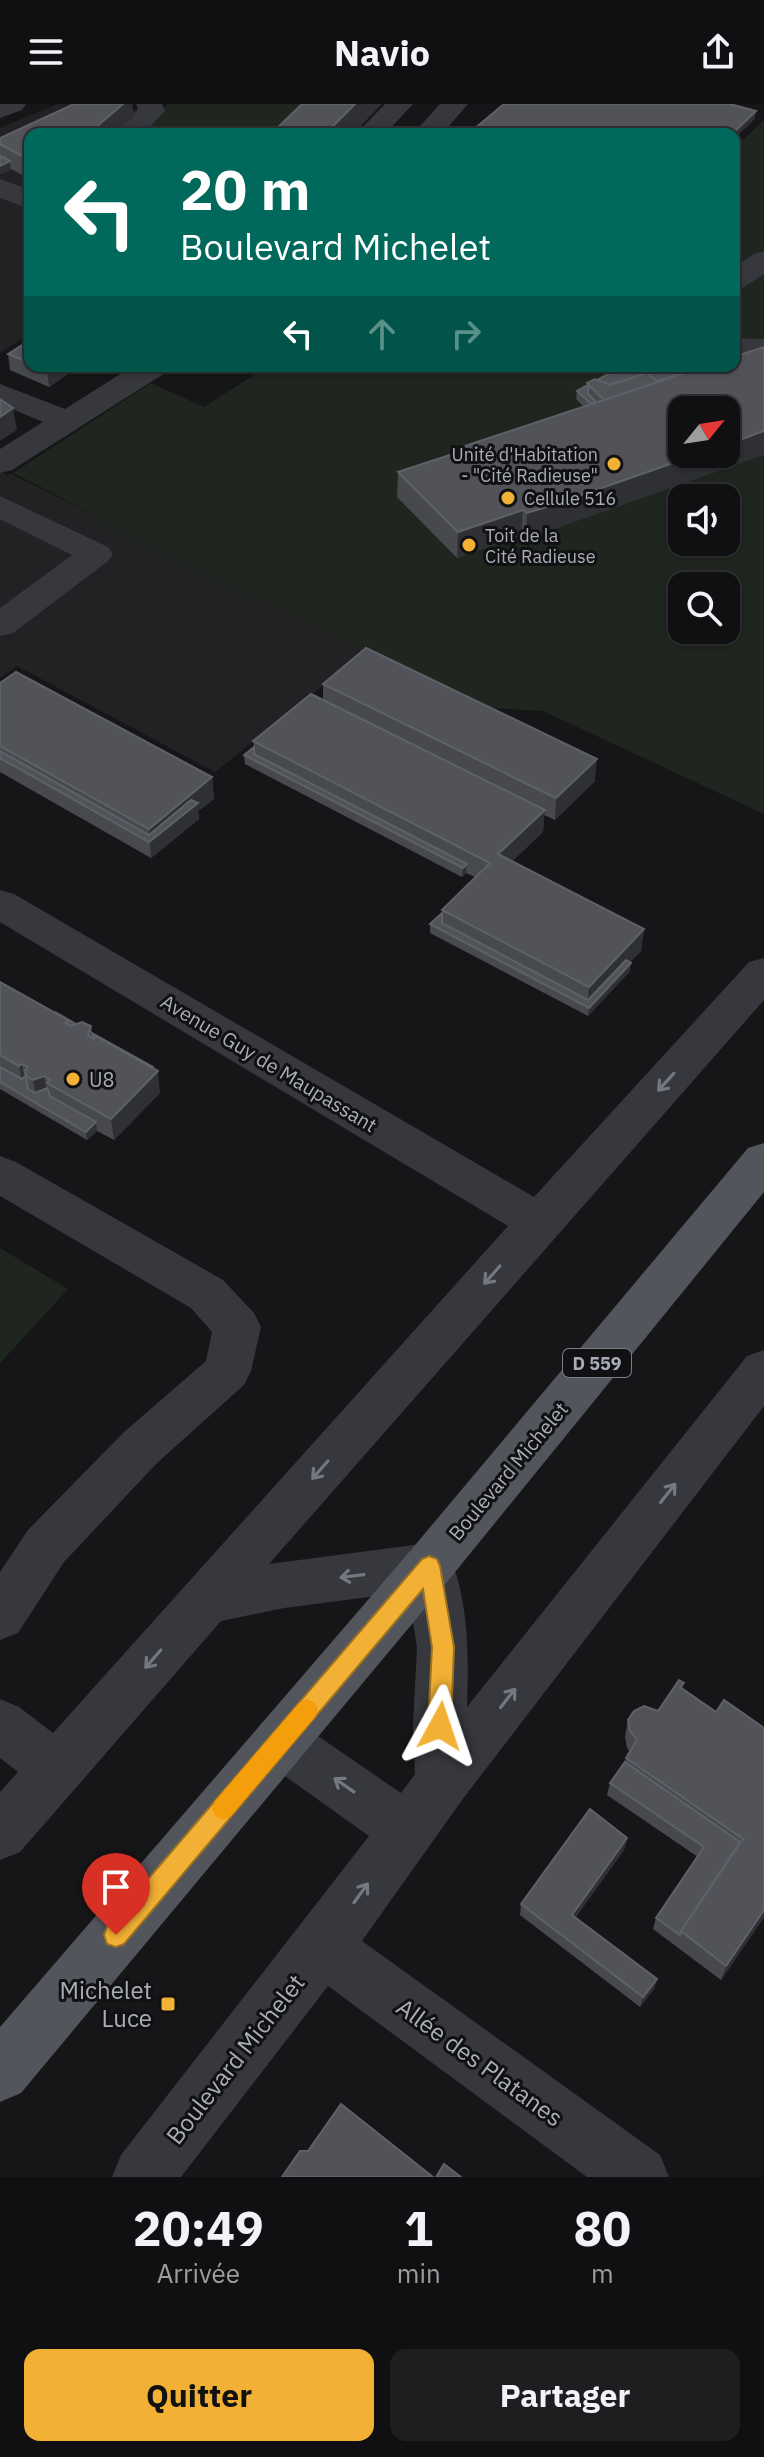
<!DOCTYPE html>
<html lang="fr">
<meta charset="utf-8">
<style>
:root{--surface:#101012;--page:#1e1e20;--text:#f1f3f6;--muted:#9c9d9f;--line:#303032;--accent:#f2b134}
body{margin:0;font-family:"IBM Plex Sans",sans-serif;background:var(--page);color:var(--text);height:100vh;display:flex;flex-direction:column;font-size:30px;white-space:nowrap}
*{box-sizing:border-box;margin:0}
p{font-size:26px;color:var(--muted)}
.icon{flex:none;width:44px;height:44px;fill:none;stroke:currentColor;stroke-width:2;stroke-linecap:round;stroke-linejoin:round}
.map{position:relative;height:2073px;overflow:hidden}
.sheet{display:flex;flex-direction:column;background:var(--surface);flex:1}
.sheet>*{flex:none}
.top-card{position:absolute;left:24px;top:24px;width:716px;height:244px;border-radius:16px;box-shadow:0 2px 6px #0004,0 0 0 2px var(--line);background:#00695c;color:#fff;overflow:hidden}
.needle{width:52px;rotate:60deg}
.tools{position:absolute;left:668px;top:292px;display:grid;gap:16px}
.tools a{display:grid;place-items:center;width:72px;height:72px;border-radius:16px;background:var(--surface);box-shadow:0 2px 6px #0004,0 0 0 2px var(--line);font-size:40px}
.pin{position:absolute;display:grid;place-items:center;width:68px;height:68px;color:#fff;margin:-82px -34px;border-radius:50% 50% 50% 0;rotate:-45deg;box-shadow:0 0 8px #0007}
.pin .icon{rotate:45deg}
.me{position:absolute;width:88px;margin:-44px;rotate:5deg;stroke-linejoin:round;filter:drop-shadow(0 0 6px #0008)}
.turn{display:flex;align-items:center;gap:28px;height:168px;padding:0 24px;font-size:36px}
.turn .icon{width:104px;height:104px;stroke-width:2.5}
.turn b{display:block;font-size:56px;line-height:68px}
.lanes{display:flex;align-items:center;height:76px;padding:0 24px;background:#0003;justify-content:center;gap:40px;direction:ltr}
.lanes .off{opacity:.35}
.eta{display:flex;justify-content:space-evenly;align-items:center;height:136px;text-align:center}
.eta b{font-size:48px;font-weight:700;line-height:56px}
.cta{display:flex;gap:16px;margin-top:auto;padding:16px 24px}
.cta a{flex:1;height:92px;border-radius:16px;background:var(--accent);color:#111;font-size:32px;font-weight:700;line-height:92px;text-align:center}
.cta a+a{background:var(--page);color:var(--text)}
header{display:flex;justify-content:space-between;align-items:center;height:104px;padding:0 24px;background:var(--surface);font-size:36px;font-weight:700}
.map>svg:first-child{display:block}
.built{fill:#222225}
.green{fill:#1e261f;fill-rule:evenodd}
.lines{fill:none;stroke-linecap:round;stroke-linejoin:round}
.minor{fill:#37383d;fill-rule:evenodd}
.major{fill:#53555c;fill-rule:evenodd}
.wall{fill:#47494d}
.shaded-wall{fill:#2f3033}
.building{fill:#525359;stroke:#5f6168;stroke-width:2}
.oneway{stroke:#757881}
.route{fill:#f2b134;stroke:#9d7322;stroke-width:2}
.slow{fill:#f59e0b}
.poi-dot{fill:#f2b134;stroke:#111113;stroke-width:3}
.labels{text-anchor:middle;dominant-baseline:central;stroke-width:6;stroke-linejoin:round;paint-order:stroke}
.far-poi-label{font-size:18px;fill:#a8adb8;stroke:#111113;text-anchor:start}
.shield{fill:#111113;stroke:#7b7e86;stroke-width:2}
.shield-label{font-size:18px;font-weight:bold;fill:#a8adb8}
.street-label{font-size:20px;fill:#a8adb8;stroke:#111113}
.poi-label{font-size:20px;fill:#a8adb8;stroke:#111113;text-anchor:start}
.near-poi-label{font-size:24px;fill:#a8adb8;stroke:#111113;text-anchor:end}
.near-street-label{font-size:24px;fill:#a8adb8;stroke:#111113}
</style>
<header><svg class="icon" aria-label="menu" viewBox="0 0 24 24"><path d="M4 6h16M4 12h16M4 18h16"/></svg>Navio<svg class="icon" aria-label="share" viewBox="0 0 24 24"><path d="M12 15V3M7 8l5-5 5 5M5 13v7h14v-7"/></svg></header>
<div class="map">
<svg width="764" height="2073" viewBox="0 0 764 2073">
<rect width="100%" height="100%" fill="#161618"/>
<!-- built -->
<g class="built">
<polygon points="58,0 108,0 144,8 117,30 30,30 30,103 22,110 30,113 30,229 0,249 0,24"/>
<polygon points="0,368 7,371 11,370 100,413 101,418 365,548 215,668 17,562 0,574"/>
</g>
<!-- green -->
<g class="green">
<polygon points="168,0 307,0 276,30 135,30"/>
<path d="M764,16V710L543,607L475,603L101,418L100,413L13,369L151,279L204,303L268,262H734V44ZM682,306H726V350H682ZM682,394H726V438H682ZM682,482H726V526H682Z"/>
<polygon points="0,1144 68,1185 0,1259"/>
</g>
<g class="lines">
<!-- minor -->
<g class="minor">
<polygon points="0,0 26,0 22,6 0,14"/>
<polygon points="136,0 162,0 165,7 143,30 113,30 138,5"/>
<polygon points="385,0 413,0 385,30 356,30"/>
<polygon points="440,0 468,0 442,30 413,30"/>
<polygon points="0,75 30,86 30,105 0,94"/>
<polygon points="764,147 764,170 744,183 734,186 734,163 754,150"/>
<polygon points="734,234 764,235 764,253 734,252"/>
<polygon points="133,262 170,262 165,269 12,366 0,369 0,345 43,318 0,300 0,280 65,305"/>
<polygon points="663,262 725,262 720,269 692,274 668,269"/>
<polygon points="0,392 108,443 113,450 108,457 13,529 0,532 0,504 72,451 0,415"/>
<path d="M0,786L14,790L534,1093L749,858L764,854V896L269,1460L429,1439L447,1446C469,1494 469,1551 467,1603L747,1252L764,1246V1302L462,1696L362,1837L660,2051L669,2073H587L328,1882L181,2073H112L121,2051L369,1732L261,1655L253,1637L261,1619L280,1611L299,1619L401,1689L415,1670L413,1622L417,1543L408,1488L284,1504L221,1517L20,1748L0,1756V1688L18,1668L0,1654V1595L19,1603L53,1629L508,1122L0,818Z"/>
<polygon points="0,1052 16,1058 223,1176 254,1209 261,1223 251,1267 244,1281 157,1359 64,1458 18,1529 0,1536 0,1468 28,1426 123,1329 206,1257 212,1228 191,1204 0,1092"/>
</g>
<!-- major -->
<polygon class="major" points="764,1039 764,1088 447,1478 21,1989 0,1998 0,1923 411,1446 748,1044"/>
</g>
<!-- wall -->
<g class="wall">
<polygon points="74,0 132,0 133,14 30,30 30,75 11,65 0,70 0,34"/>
<polygon points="30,236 30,262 79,262 49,283 10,266 8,250"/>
<polygon points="617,262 691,262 526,435 521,431 457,454 397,393 398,368 459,348 459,344 584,303 576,295 577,287 587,281 587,279 597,276 620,264"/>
<polygon points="0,579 212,673 214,695 198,707 199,715 151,754 0,668"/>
<polygon points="323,580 595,677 555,716 544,711 543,728 512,757 644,825 641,847 630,858 630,867 588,912 430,829 430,820 442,809 442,806 475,773 466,769 462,773 245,660 244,651 254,643 253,637 323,596"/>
<polygon points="0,877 76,920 91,922 92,929 153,965 160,989 114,1036 97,1027 87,1036 0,985"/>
<polygon points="684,1579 682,1585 716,1608 764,1624 764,1813 721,1876 653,1825 656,1814 698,1753 607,1691 610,1679 625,1658 626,1654 630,1648 627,1644 625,1633 628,1616 658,1607"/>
<polygon points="627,1734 624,1746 575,1814 657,1875 654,1885 640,1903 520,1811 521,1800"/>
</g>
<!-- shaded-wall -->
<g class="shaded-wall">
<polygon points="123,0 132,0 133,14 114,30 88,30"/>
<polygon points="355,0 382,0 353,30 325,30"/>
<polygon points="756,7 755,15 734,35 734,30 732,30"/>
<polygon points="10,57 11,66 0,70 0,62"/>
<polygon points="53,262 79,262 49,283 47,267"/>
<polygon points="13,304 17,326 0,337 0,313"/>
<polygon points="764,327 764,351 526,435 527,409 699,350 726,350 726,341"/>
<polygon points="523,406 521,431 457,454 458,428"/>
<polygon points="597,655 595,677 555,716 556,694"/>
<polygon points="212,673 214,695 198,707 199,715 151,754 149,725"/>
<polygon points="545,706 543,728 497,772 498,750"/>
<polygon points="467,760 466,769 462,773 463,764"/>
<polygon points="644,825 641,847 588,903 587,902 589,883"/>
<polygon points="631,859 630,867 588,912 589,904"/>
<polygon points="22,960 26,981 23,984 19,962"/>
<polygon points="153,963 154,971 158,967 160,989 114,1036 111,1015"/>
<polygon points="44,972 48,993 37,997 33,976"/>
<polygon points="96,1018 97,1027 87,1036 86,1028"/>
<polygon points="627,1734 624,1746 569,1822 572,1811"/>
<polygon points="764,1806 764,1813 721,1876 726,1862"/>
<polygon points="657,1875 654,1885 640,1903 643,1893"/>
</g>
<!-- building -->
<g class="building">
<polygon points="74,0 123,0 88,30 30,30 30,56 0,40 0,34"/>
<polygon points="302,0 355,0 325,30 271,30"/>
<polygon points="504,0 730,0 756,7 732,30 468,30"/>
<polygon points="0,52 10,57 0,62"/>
<polygon points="30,236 30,259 8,250"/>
<polygon points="764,243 764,327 726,341 726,306 682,306 682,350 699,350 550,402 527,409 523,406 458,428 398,368 462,347 459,344 706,262 734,262 734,253"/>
<polygon points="36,262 53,262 47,267"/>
<polygon points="623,262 691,262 696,264 657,277 647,269 610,281 597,276"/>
<polygon points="647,269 658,278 604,296 587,279 595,275 610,281"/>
<polygon points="588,281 591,283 588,284 588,290 596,298 591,300 577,287"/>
<polygon points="0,295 13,304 0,313"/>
<polygon points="366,544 597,655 556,694 323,580"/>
<polygon points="16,568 212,673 149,725 0,642 0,579"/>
<polygon points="311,590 545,706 498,750 644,825 589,883 442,806 490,759 253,637"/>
<polygon points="254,643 254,650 467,760 463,764 244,651"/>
<polygon points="0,647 149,731 191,696 198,699 149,738 0,654"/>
<polygon points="442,809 442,819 588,896 626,856 631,859 589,904 430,820"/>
<polygon points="0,878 68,916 65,919 71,922 82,918 91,922 88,931 94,935 96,932 158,967 111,1015 47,979 50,976 44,972 33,976 26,972 25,966 28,963 22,960 19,962 0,951"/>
<polygon points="55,908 76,920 71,922 68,921 68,916"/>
<polygon points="92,929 153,963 152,964 96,932 94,935"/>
<polygon points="0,963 22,975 24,973 26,973 28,985 35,989 47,984 48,986 50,992 96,1018 86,1028 0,978"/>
<polygon points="679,1576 684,1579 680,1583 716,1608 724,1596 764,1624 764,1806 726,1862 681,1827 743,1735 626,1654 637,1636 630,1627 628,1616 634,1607 644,1602 658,1607"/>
<polygon points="625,1658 740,1738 681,1827 680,1831 656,1814 704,1743 610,1679"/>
<polygon points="590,1705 627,1734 572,1811 657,1875 643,1893 521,1800"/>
<polygon points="341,2000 433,2073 282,2073 300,2047 308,2047"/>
<polygon points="444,2060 461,2073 436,2073"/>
</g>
<!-- one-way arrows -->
<defs><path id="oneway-shaft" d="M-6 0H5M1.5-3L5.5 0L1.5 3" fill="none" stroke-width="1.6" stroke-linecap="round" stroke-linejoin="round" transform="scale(2)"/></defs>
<g class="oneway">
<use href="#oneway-shaft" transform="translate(666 978) rotate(132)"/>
<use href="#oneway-shaft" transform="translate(492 1171) rotate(131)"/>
<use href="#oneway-shaft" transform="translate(320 1366) rotate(131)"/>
<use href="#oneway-shaft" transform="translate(668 1389) rotate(-52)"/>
<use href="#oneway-shaft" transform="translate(352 1472) rotate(173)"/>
<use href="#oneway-shaft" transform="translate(153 1555) rotate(131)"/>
<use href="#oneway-shaft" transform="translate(508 1594) rotate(-52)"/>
<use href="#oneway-shaft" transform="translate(344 1681) rotate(-145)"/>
<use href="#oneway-shaft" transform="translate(361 1789) rotate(-54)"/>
</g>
<!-- route -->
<polygon class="route" points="429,1452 437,1455 440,1462 454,1543 451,1622 447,1630 440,1633 432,1630 428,1622 432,1543 423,1485 124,1840 116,1843 107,1840 104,1831 107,1823 422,1455"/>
<!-- slow -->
<polygon class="slow" points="307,1595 315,1599 318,1606 315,1613 231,1712 223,1716 215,1712 212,1705 215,1697 299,1599"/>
<!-- markers -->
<g class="poi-dot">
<circle cx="614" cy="360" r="8"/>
<circle cx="508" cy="394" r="8"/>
<circle cx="469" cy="441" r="8"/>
<circle cx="73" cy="975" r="8"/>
<rect x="160" y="1892" width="16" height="16" rx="4"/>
</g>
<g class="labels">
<!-- far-poi labels -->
<g class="far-poi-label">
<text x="598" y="350" text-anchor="end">Unité d'Habitation<tspan x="598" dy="21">- "Cité Radieuse"</tspan></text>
<text x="524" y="394">Cellule 516</text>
<text x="485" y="431">Toit de la<tspan x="485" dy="21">Cité Radieuse</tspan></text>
</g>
<!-- shield labels -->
<rect class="shield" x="563" y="1245" width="68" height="28" rx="6"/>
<g class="shield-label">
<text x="597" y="1259">D 559</text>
</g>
<!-- street labels -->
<g class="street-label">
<text transform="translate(269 959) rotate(31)">Avenue Guy de Maupassant</text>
<text transform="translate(508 1367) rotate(-50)">Boulevard Michelet</text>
</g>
<!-- poi labels -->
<g class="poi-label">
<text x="89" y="975">U8</text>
</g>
<!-- near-poi labels -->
<g class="near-poi-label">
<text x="152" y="1886">Michelet<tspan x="152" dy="28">Luce</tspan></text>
</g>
<!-- near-street labels -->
<g class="near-street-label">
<text transform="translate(235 1955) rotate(-52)">Boulevard Michelet</text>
<text transform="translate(480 1958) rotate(36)">Allée des Platanes</text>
</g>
</g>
</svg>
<div class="tools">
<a><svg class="needle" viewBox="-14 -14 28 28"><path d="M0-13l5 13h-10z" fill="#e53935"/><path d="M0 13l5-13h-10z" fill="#9c9d9f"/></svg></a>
<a><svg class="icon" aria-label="sound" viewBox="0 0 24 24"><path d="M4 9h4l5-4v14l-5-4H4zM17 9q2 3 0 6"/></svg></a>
<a><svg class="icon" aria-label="search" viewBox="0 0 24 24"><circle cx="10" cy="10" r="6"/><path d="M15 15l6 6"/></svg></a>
</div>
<div class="pin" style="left:116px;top:1831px;background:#d93025"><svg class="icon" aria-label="arrive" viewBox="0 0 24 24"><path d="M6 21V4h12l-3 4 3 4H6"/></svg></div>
<svg class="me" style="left:440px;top:1622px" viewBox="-20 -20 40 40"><path d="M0-17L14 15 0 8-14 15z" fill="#f2b134" stroke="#fff" stroke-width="4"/></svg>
<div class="top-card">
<div class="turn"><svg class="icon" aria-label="left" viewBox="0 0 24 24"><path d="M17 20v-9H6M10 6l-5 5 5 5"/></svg><div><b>20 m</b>Boulevard Michelet</div></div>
<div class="lanes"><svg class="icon" aria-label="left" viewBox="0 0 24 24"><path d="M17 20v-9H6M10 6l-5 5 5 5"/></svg><svg class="icon off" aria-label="ahead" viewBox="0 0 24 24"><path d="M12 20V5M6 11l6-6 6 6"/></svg><svg class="icon off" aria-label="right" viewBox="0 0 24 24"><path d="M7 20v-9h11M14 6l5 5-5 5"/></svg></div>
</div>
</div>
<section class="sheet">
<div class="eta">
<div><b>20:49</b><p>Arrivée</p></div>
<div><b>1</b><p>min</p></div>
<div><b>80</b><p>m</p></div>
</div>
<div class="cta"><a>Quitter</a><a>Partager</a></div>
</section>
